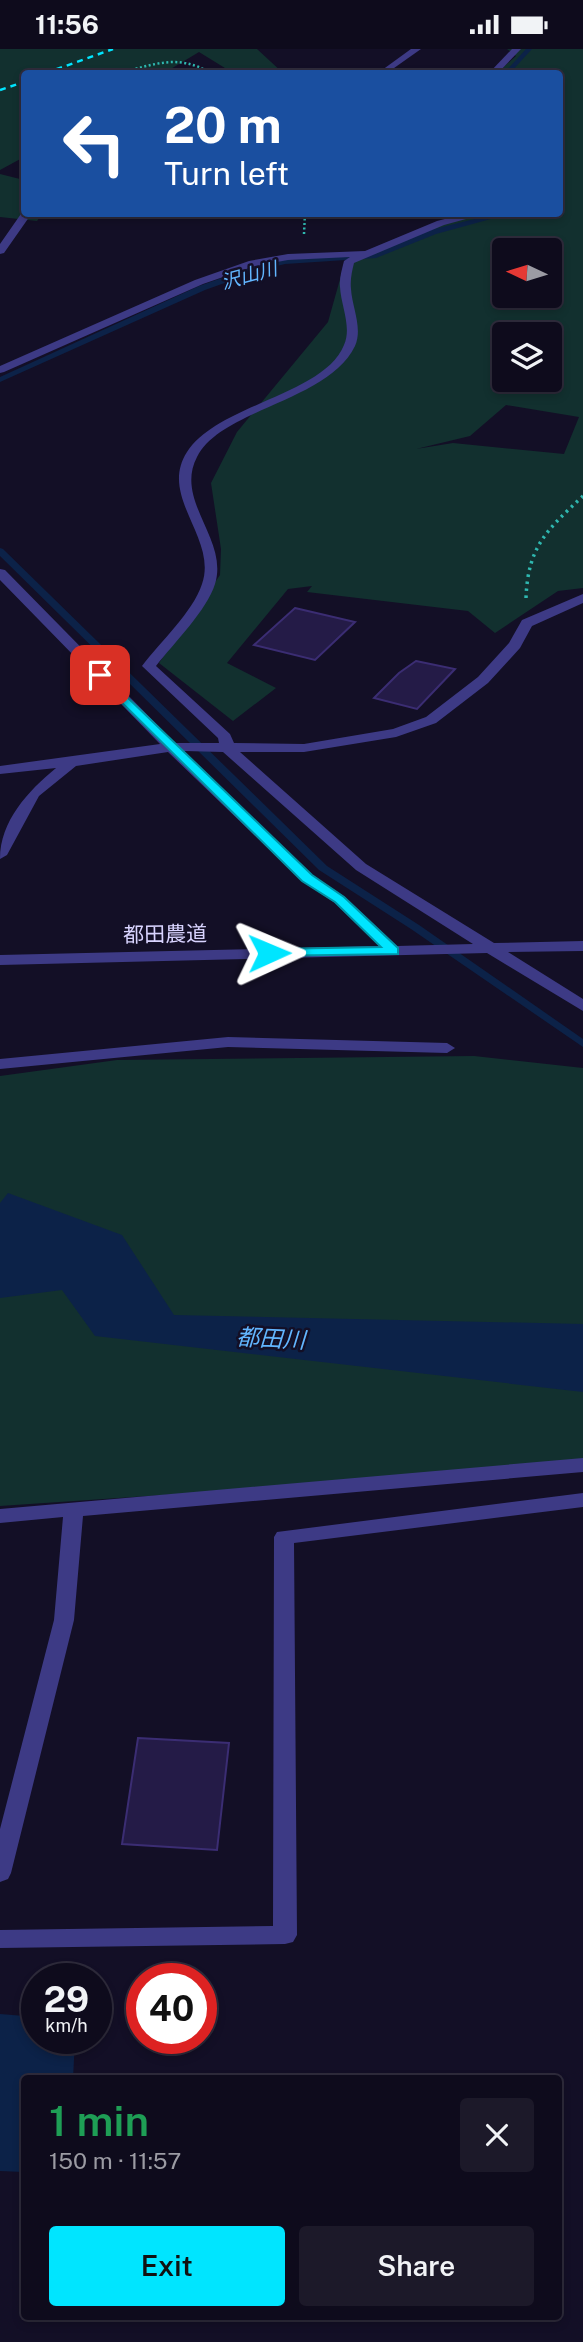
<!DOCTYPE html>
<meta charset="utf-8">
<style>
:root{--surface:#0e0b1c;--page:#1c1929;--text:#f1f3f6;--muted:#9b9ba3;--line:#2e2b3b;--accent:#00e5ff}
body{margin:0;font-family:"Public Sans","Noto Sans JP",sans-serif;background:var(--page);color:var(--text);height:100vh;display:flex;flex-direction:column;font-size:26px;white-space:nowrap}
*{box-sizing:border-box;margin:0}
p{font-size:23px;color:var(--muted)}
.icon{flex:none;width:38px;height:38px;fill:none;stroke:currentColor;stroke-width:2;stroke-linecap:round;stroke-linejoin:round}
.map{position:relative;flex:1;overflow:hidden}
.sheet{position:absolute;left:21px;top:2026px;width:541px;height:245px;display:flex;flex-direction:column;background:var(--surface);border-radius:7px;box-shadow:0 4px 10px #0003,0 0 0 2px var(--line)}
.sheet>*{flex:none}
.hud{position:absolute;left:21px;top:21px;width:542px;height:147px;border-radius:7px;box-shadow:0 4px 10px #0003,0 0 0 2px var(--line);background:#1a4fa0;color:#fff;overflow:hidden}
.needle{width:46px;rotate:274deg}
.tools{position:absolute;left:492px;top:189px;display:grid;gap:14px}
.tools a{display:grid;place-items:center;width:70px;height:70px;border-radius:7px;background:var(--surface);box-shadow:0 4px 10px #0003,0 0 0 2px var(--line);font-size:35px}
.speed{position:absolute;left:21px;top:1914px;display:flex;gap:14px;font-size:35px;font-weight:700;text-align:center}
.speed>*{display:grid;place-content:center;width:91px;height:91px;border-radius:50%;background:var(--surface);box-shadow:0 4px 10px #0003,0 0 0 2px var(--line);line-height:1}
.speed small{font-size:18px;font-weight:400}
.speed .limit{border:10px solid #d22;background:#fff;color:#111}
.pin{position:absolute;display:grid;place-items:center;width:60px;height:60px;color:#fff;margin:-30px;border-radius:14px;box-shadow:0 4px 10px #0006}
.me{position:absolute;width:77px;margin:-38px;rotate:89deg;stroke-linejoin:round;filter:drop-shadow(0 0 5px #0008)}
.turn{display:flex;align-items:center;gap:24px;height:147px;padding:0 28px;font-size:32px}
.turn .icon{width:91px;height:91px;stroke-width:2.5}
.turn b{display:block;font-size:49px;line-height:60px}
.round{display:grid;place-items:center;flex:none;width:74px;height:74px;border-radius:7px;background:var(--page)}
.summary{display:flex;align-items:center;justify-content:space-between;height:119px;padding:0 28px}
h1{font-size:42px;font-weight:600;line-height:52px;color:#1e9e55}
.action{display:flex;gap:14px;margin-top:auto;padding:14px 28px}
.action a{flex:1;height:80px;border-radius:7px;background:var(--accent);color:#111;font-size:28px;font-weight:600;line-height:80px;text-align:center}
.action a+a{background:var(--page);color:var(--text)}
.status{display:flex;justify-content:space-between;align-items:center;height:49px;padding:0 35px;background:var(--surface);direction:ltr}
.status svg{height:19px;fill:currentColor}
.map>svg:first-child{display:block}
.green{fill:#12302f;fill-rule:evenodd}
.water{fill:#0c2248}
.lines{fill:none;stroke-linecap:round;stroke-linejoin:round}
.stream{fill:#0c2248;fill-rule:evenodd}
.building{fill:#241b47;stroke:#3b2d73;stroke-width:2}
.path-far1{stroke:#2fb8b0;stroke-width:2.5;stroke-dasharray:2 2.5;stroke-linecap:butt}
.path{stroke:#2fb8b0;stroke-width:3.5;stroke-dasharray:2.5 4.5;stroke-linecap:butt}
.minor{fill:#3d3a85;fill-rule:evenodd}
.rail{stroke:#00e5ff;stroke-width:2.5;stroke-dasharray:6 5;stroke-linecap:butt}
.route{fill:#00e5ff;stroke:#0095a6;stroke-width:2}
.labels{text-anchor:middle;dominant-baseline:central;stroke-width:5;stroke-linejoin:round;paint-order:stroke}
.far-water-label{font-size:19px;font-style:italic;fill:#62b6ff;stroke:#130f26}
.street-label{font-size:21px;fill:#d9d4ff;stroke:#130f26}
.water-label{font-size:23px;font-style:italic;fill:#62b6ff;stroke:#130f26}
</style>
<div class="status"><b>11:56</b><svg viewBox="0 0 49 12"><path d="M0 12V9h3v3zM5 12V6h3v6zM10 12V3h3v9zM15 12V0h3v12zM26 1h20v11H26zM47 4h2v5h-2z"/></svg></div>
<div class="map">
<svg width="583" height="2293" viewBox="0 0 583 2293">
<rect width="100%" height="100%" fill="#130f26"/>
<!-- green -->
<g class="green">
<polygon points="0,0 257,0 283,24 233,24 199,3 164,24 24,24 24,108 0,121"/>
<path d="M507,0H583V539L558,542L495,584L468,562L307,543L312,537L288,540L227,614L276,639L233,672L159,614L220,526L221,500L211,434L237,383L328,273L344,216L467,165L560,164V24H497L516,7ZM504,201H550V247H504ZM504,285H550V331H504ZM506,356L579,368L564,405L453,394L416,400L470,387Z"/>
<polygon points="0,125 24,131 24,164 42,165 37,172 0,168"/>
<polygon points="474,1007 583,1019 583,1418 0,1457 0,1027 117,1011"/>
</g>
<!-- water -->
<g class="water">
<polygon points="8,1144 122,1186 174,1266 583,1275 583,1343 95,1287 62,1241 0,1249 0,1154"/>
<polygon points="0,1965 37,1968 37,1990 75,1990 73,2030 24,2030 24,2123 0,2122"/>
</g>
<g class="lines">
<!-- stream -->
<g class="stream">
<polygon points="526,0 532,0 510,24 504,24"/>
<polygon points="499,164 513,164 436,185 376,209 285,215 264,220 205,241 0,333 0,328 199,237 259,216 285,211 375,205 430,181"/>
<polygon points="0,499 3,500 327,817 419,876 583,990 583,998 411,880 319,821 0,507"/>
</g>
</g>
<!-- building -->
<g class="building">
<polygon points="295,559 355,573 315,611 254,596"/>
<polygon points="416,612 455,620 417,660 374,649 399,624"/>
<polygon points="138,1689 229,1694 217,1801 122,1795"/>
</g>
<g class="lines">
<!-- path-far1 -->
<g class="path-far1">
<path d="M118,24C155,16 176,4 211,24"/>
<polyline points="304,185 305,164"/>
</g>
<!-- path -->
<path class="path" d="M526,549C528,497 547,481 583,447"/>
<!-- minor -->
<g class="minor">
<polygon points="411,0 421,0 387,24 378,24"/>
<polygon points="512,0 521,0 498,24 489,24"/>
<polygon points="23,162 24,164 32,164 4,204 0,205 0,195"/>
<path d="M468,164H488L444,176L354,214C352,222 350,231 351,240C352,258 363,279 355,297C329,352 221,360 197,408C174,452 229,490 215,535C207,561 174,594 156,617L230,685L234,694L304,695L393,680L426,668L478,628L509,594L522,571L583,545V554L532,577L520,599L488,634L436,674L396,688L304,703H240L366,815L494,894L583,892V902L508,903L583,950V962L487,904L0,916V906L379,897L335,854L302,832L168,703L76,717L39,747L7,806L0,810C0,772 28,742 56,719L0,725V717L160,695L0,531V520L5,521L175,694H219L218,689L142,617C160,593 193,563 202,535C218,489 158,448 187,403C218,355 324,346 344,296C352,278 341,257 340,238C339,230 342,220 344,212L350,208L288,211L255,217L203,235L4,323L0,324V317L195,231L249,212L288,205L365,202L437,172ZM184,702L223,703L356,821L473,895L397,897L345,848L312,826Z"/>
<polygon points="228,988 447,994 455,999 447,1004 228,998 0,1020 0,1010"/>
<polygon points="583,1409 583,1423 83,1467 74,1571 11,1824 8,1830 0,1833 0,1780 54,1571 63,1468 0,1474 0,1460"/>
<polygon points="583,1444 583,1458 294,1494 297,1886 293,1893 285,1895 0,1899 0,1881 273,1877 274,1488 277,1483"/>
</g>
<!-- rail -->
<g class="rail">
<polyline points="46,24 113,0"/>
<polyline points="0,41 24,33"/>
</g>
</g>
<!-- route -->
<polygon class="route" points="100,622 312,826 344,848 398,899 398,905 264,907 264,901 269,900 381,898 335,853 302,832 96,628 94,626"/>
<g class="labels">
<!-- far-water labels -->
<g class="far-water-label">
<text transform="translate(249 226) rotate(-15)">沢山川</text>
</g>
<!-- street labels -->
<g class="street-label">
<text transform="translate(165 885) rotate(-1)">都田農道</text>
</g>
<!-- water labels -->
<g class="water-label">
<text transform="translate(271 1289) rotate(3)">都田川</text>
</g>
</g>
</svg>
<div class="tools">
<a><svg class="needle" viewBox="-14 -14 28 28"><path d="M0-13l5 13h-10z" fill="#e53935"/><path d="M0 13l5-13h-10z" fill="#9b9ba3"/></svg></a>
<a><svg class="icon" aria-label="layers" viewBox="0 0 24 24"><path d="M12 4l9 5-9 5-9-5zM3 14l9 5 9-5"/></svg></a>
</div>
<div class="speed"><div>29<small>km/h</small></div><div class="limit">40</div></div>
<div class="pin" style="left:100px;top:626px;background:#d93025"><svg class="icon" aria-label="arrive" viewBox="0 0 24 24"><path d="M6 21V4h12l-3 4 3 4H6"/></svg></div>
<svg class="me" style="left:269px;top:904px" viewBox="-20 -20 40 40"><path d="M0-17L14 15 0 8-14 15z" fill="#00e5ff" stroke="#fff" stroke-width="4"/></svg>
<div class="hud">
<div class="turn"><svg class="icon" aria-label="left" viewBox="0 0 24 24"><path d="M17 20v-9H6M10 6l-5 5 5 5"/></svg><div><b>20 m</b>Turn left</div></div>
</div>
<section class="sheet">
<div class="summary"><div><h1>1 min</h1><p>150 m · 11:57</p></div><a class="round"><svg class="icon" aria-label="close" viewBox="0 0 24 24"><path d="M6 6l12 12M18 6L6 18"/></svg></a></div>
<div class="action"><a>Exit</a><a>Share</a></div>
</section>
</div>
